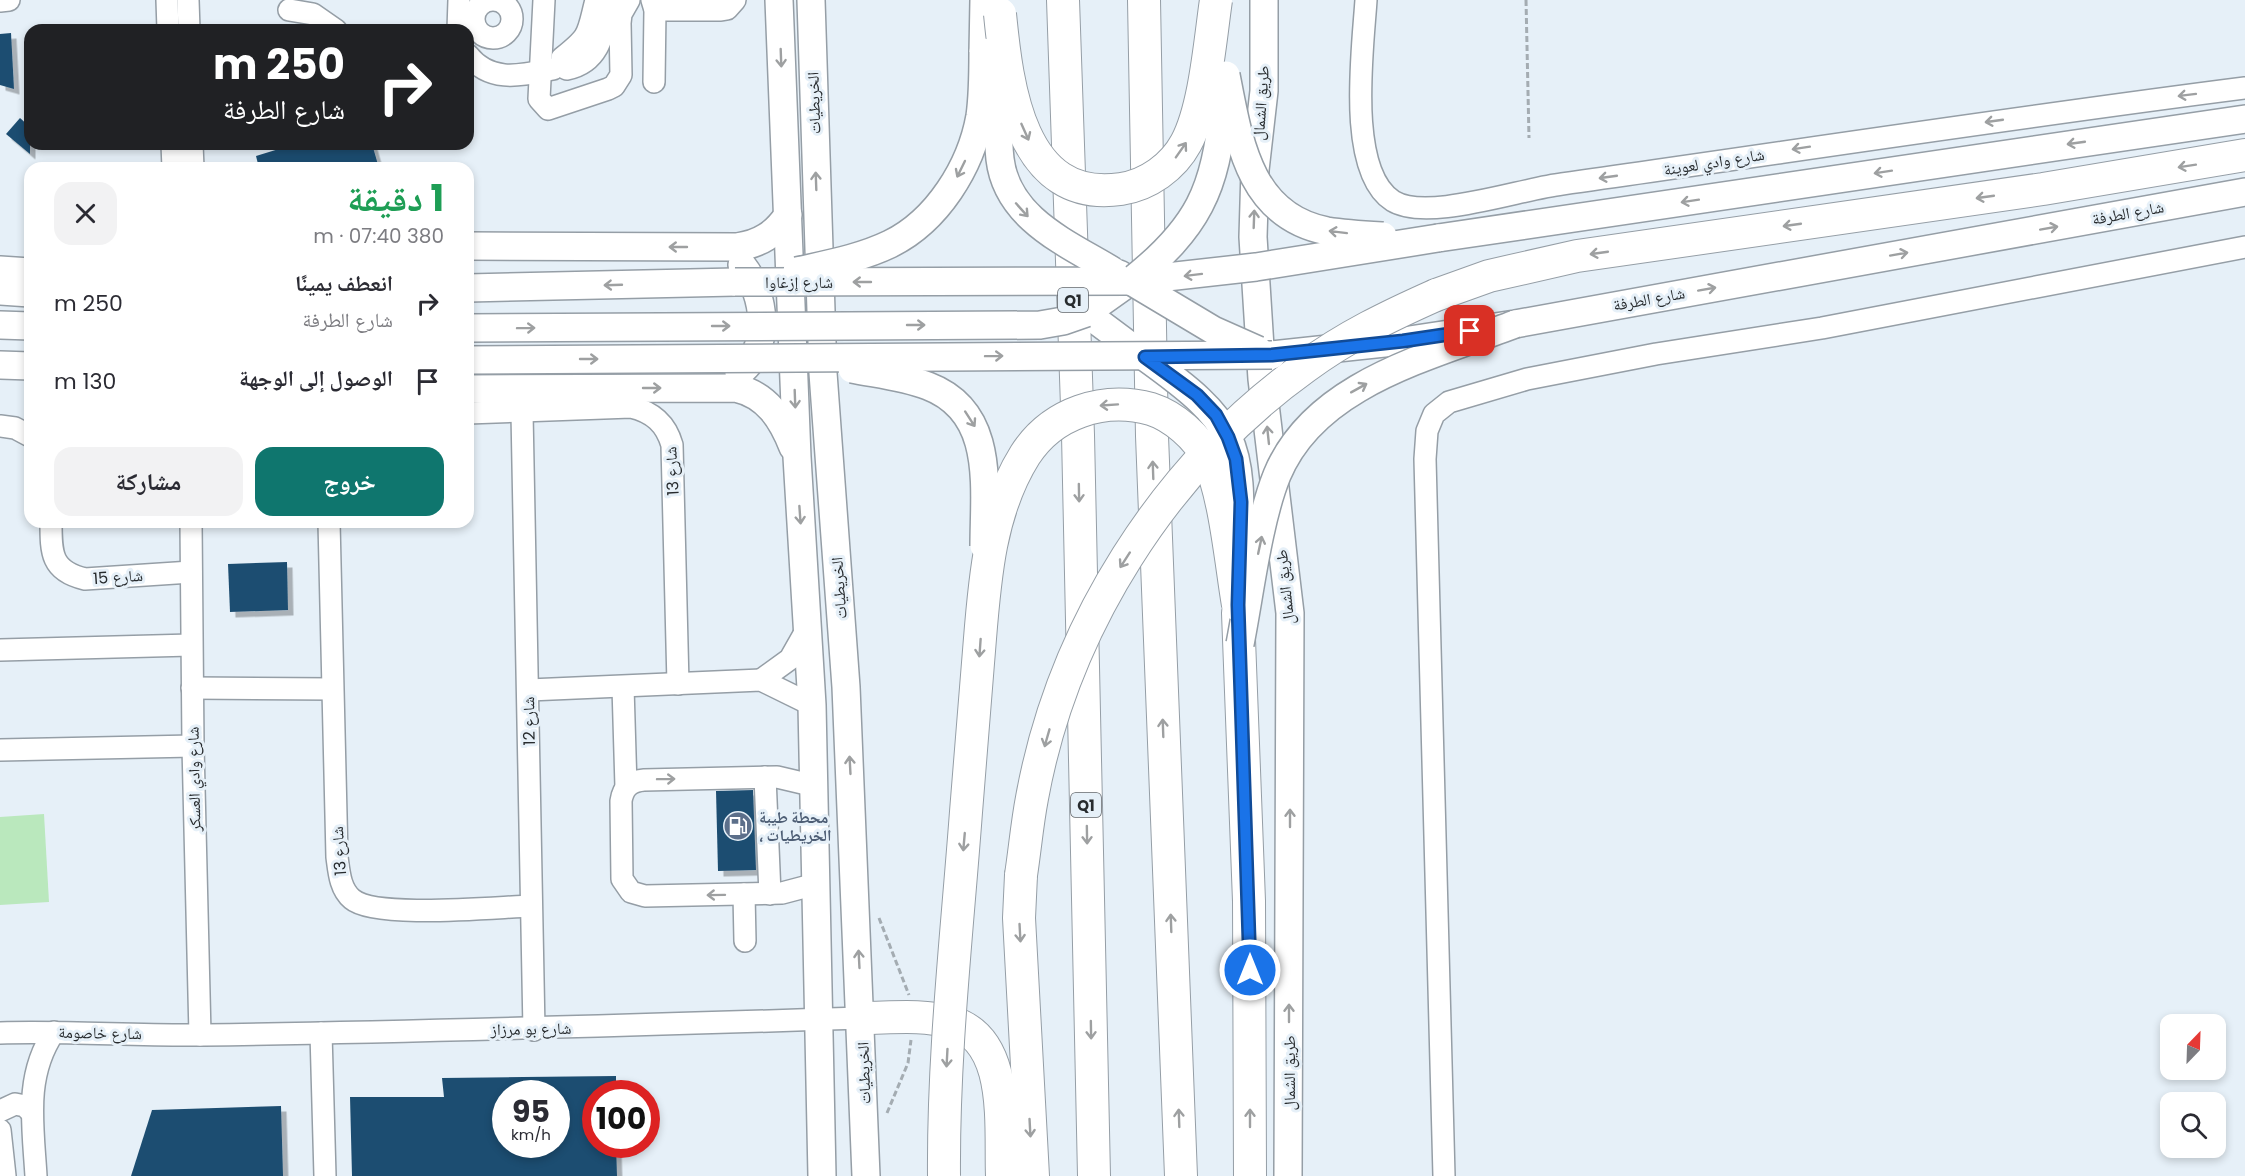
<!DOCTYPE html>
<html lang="ar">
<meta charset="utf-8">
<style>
:root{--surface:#fff;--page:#f2f2f3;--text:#2b2b33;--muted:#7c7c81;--accent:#0f766e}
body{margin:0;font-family:Poppins,"Noto Naskh Arabic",sans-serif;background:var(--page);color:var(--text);direction:rtl;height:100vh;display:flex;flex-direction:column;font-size:22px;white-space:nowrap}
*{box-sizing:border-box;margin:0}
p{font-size:20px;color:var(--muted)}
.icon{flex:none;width:33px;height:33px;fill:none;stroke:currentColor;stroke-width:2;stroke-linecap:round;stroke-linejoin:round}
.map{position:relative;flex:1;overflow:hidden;direction:ltr}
.details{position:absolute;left:24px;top:162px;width:450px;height:366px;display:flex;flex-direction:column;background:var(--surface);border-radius:18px;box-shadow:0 3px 9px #0003;direction:rtl}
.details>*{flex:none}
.banner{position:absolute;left:24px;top:24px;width:450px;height:126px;border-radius:18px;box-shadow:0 3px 9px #0003;direction:rtl;background:#202124;color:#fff;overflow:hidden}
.needle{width:39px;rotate:23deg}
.controls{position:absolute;left:2160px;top:1014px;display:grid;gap:12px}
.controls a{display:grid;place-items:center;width:66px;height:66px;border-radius:12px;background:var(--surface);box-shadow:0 3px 9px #0003;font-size:30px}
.speed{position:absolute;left:492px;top:1080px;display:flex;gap:12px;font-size:30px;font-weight:700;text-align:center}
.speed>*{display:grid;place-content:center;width:78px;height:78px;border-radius:50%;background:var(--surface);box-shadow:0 3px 9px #0003;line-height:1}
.speed small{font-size:15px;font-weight:400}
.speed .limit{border:9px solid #d22;background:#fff;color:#111}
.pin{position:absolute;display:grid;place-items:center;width:51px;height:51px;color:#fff;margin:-26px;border-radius:12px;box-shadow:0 3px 9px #0006}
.me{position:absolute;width:66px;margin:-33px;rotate:0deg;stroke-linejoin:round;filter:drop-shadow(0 0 4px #0008)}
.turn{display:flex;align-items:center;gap:21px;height:126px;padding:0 30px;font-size:27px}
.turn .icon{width:78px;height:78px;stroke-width:2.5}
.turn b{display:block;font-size:42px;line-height:51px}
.round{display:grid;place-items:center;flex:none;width:63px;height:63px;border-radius:18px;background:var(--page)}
.head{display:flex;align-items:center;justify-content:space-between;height:102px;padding:0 30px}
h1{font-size:36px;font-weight:700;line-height:45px;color:#1e9e55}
.cta{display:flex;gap:12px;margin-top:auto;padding:12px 30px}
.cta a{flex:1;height:69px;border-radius:18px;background:var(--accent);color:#fff;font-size:24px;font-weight:700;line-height:69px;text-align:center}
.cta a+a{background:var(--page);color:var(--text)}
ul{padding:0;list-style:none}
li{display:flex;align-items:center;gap:18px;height:78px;padding:0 30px}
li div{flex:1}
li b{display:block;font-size:22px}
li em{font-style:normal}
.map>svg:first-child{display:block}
.garden{fill:#bae8bd}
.building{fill:#1f4e71;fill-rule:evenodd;filter:url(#shadow)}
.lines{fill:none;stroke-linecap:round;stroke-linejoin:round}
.minor-casing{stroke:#959ea6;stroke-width:24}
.major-casing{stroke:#959ea6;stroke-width:30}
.highway-casing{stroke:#959ea6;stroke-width:34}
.path{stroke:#a4acb2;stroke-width:3;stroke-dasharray:6 3;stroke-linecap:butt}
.minor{stroke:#fff;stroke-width:21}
.major{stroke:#fff;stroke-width:27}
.highway{stroke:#fff;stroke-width:32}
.major-bridge-casing{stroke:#959ea6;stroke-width:30;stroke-linecap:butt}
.highway-bridge-casing{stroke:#959ea6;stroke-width:34;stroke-linecap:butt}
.major-bridge{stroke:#fff;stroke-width:27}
.highway-bridge{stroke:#fff;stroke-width:32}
.oneway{stroke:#9ea0a1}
.route-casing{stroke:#114b97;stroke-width:15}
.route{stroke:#1a73e8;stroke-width:10}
.labels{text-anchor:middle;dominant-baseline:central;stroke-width:6;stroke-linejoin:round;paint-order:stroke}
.shield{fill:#e6f0f8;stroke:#60666b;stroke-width:1.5}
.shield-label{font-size:15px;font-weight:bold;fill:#272b2e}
.street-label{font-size:16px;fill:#272b2e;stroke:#e6f0f8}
.service-label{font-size:16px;font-weight:bold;fill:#4e5e75;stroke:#e6f0f8;text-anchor:start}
</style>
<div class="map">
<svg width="2245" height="1176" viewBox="0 0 2245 1176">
<defs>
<filter id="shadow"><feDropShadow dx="5.5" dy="5.5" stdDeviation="0" flood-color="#0004"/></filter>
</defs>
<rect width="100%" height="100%" fill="#e6f0f8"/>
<!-- garden -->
<polygon class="garden" points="44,814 49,902 0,905 0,817"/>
<!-- building -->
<g class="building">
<polygon points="11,33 14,89 0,85 0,34"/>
<polygon points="20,118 30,127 30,154 6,134"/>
<polygon points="295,144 372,144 379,168 259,168 256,156"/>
<polygon points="287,562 288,610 230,612 228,564"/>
<polygon points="753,790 756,870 718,871 716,791"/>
<path d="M616,1076V1094H596V1144H616L617,1176H352L350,1097H444L442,1078ZM506,1094H556V1144H506Z"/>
<polygon points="281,1106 283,1176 131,1176 152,1110"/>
</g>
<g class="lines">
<!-- minor casing -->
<g class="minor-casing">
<g id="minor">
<polyline points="167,0 168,30"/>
<polyline points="188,0 189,30"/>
<polyline points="544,0 539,99 548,109 608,89 614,86 621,75 620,23 621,14 629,0"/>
<path d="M596,0C587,35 591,35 562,58L563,67L567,69C602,62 604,29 611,0"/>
<polyline points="652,0 655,10 654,82"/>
<path d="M1366,0C1363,48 1346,171 1393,201C1427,222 1520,189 1562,184C1789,152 2017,117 2245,88"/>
<circle cx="493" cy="19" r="19"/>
<polyline points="0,1 9,0"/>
<polyline points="289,10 313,14 336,30"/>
<polyline points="655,10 721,10 727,9 735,0"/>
<polyline points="458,30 459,0"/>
<path d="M468,55C491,84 522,75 553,69"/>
<polyline points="172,144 173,168"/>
<polyline points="192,144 193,168"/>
<path d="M468,413L631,407C653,412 666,424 672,445L678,684"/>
<polyline points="522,413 534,1030"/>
<polyline points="0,426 15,428 30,436"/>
<path d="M51,522C51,553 51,571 85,579L191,572"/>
<polyline points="191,522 193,746 200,1035"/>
<path d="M329,522L337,857C339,872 340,889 352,899C375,919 496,907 531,906"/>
<polyline points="0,650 191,645"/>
<polyline points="761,680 790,659 807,629"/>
<polyline points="623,687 626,787"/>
<polyline points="192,688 332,689"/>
<polyline points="529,690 761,680 812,705"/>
<polyline points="0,750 193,746"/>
<polyline points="765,777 770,894"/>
<path d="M811,785L777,777L644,780C630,781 623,788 621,801L622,879L631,892L645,896L782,893L816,884"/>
<polyline points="744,894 745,941"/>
<path d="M0,1033C68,1031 136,1036 204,1035C423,1032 643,1025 862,1018"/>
<polyline points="321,1033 325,1176"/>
<polyline points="0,1111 15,1104 25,1106 32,1113"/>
<polyline points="0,1130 5,1176"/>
<path d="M36,1176C33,1125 24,1076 54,1032"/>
<polyline points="1444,1176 1425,459 1427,431 1434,414 1449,402 1527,379 1656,354 1822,328 2245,247"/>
</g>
</g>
<!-- major casing -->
<g class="major-casing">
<g id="major">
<polyline points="779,0 797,457 812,705 822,1176"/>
<polyline points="811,0 823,373 846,687 866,1176"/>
<polyline points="1264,0 1264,91 1255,170 1253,237 1262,379 1290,613 1288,1176"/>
<polyline points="983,52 984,0"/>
<polyline points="1438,238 2245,119"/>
<path d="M468,246L737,247C760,244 775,234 788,215"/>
<polyline points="0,270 30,272"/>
<polyline points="1119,274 1131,281 1086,313 1145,357"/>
<polyline points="468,288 735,282"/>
<polyline points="0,291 30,293"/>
<polyline points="0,325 30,326"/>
<polyline points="1272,355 1403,341 1515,324 2245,192"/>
<polyline points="0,365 30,366"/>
<path d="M739,373C772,348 766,295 742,265"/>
<path d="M468,389L736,388C767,395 782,419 793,447"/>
</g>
</g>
<!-- highway casing -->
<g class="highway-casing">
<g id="highway">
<polyline points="1063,0 1078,435 1094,1176"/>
<polyline points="1144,0 1152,436 1181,1176"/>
<polyline points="1436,295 1489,276 1577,256 2043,189 2245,155"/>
<polyline points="1238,613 1249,901 1250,1176"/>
<polyline points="1021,875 1019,918 1033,1176"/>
<path d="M862,1018C890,1018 922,1014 950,1022C1011,1038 1000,1126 1002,1176"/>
</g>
</g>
<!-- path -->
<g class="path">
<polyline points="1526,0 1529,138"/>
<polyline points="879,918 909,995"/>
<polyline points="887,1113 908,1063 911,1040"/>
</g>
<!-- minor -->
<use href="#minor" class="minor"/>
<!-- major -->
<use href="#major" class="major"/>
<!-- highway -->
<use href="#highway" class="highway"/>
<!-- major-bridge casing -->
<g class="major-bridge-casing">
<g id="major-bridge">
<path d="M1226,75C1239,141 1249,216 1327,231C1346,234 1365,235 1383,236"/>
<path d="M998,80C999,106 997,133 1000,159C1007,219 1067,243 1113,271"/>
<path d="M797,271C828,264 861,258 890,244C937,221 971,167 980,116C983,95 983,73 983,52"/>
<path d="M1131,281C1197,229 1217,189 1223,106"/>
<polyline points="1131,281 1213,330 1258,350"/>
<polyline points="735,282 1131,281 1256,267 1438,238"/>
<polyline points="468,328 1040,325 1063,321 1086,313"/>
<path d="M1145,357C1237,423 1243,440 1239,552"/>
<polyline points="468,360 1272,355"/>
<path d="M852,369C877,374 905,377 928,386C996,412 984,487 984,546"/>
<path d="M1240,644C1250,593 1258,522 1277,475C1315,383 1430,357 1515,324"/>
</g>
</g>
<!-- highway-bridge casing -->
<g class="highway-bridge-casing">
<g id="highway-bridge">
<path d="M1000,14C1007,85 1020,204 1121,189C1148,185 1173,167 1186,143C1205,108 1210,41 1216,0"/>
<path d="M1021,875C1025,849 1027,824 1032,798C1063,628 1164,468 1305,367C1345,337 1391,315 1436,295"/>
<path d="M944,1176C943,1054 957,933 966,812C970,762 974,713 978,663C984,593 986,517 1025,455C1052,413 1103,396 1151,409C1173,416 1198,437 1208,459C1225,494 1231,564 1238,605"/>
</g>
</g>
<!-- major-bridge -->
<use href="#major-bridge" class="major-bridge"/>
<!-- highway-bridge -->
<use href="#highway-bridge" class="highway-bridge"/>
</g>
<!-- one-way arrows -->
<defs><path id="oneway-shaft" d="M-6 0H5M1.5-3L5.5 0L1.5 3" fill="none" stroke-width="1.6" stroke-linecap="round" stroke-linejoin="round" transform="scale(1.5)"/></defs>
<g class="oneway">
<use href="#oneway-shaft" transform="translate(781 58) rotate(88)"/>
<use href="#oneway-shaft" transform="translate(2187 95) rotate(173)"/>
<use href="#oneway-shaft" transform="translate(1994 121) rotate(172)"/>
<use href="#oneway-shaft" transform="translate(1025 132) rotate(66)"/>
<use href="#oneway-shaft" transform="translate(2076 143) rotate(172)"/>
<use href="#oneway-shaft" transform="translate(1801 148) rotate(171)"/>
<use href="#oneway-shaft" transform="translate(1181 150) rotate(-55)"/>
<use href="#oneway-shaft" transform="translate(2187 166) rotate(171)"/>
<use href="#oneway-shaft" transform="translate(961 169) rotate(116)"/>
<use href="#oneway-shaft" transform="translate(1883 172) rotate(171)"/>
<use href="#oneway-shaft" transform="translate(1608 177) rotate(172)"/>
<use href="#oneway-shaft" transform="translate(816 181) rotate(-92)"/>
<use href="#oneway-shaft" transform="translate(1985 197) rotate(172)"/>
<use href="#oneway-shaft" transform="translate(1690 201) rotate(171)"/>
<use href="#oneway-shaft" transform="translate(1022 210) rotate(48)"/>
<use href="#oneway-shaft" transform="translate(1254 219) rotate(-88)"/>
<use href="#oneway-shaft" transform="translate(1792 225) rotate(172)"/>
<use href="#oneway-shaft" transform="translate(2049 228) rotate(-10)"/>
<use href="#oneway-shaft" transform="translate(1338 232) rotate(-173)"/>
<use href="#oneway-shaft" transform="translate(678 247) rotate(-180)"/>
<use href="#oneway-shaft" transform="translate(1599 253) rotate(172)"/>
<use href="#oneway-shaft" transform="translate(1899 254) rotate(-10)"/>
<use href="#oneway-shaft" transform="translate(1193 275) rotate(173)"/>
<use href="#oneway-shaft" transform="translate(862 282) rotate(180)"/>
<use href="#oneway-shaft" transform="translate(613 285) rotate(178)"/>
<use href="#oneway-shaft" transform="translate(1707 289) rotate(-10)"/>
<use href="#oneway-shaft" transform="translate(916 325)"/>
<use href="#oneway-shaft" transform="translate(721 326)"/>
<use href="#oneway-shaft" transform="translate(526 328) rotate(-1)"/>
<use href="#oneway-shaft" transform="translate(994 356) rotate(-1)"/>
<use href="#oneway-shaft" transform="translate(589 359)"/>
<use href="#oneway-shaft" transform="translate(652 388)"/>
<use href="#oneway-shaft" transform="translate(1359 388) rotate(-29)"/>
<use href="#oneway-shaft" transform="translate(795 399) rotate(88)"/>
<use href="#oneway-shaft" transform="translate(1109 405) rotate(176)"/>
<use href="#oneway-shaft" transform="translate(970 419) rotate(57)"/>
<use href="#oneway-shaft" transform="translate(1268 435) rotate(-96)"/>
<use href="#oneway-shaft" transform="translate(1153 470) rotate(-92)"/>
<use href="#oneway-shaft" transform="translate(1079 493) rotate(89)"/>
<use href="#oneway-shaft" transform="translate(800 515) rotate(86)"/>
<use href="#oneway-shaft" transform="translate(1260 545) rotate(-78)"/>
<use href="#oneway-shaft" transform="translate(1125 560) rotate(123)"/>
<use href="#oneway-shaft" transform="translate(980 648) rotate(94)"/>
<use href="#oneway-shaft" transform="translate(1163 728) rotate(-92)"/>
<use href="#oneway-shaft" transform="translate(1047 738) rotate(106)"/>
<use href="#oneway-shaft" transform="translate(850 765) rotate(-93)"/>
<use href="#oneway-shaft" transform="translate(666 779) rotate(-1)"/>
<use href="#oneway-shaft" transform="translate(1290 818) rotate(-90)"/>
<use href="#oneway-shaft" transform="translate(1087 835) rotate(89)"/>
<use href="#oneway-shaft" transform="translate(964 842) rotate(95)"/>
<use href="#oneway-shaft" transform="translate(716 895) rotate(179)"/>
<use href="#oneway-shaft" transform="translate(1171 923) rotate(-92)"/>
<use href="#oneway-shaft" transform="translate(1020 933) rotate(87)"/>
<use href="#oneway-shaft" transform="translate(859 959) rotate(-93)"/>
<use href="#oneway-shaft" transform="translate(1289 1013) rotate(-90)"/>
<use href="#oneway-shaft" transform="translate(1091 1030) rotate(89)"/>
<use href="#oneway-shaft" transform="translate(947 1058) rotate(93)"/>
<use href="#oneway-shaft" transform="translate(1179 1118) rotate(-92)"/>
<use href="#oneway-shaft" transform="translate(1250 1118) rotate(-90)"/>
<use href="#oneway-shaft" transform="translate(1030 1128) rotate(87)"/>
</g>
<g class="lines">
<!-- route casing -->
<g class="route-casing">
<polyline id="route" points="1250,970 1238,605 1241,502 1236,459 1228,437 1216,415 1197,395 1145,357 1272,355 1403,341 1470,331"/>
</g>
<!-- route -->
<use href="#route" class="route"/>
</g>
<!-- icons -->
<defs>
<g id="fuel-disc" transform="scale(1.5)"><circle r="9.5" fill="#5c6f8a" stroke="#e6f0f8"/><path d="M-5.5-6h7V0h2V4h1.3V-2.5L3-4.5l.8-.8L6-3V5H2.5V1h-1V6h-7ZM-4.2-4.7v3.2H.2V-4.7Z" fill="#fff"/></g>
</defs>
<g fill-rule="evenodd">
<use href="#fuel-disc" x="738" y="826"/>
</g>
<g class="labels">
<!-- shield labels -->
<g class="shield">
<rect x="1058" y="288" width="30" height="24" rx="4.5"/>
<rect x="1071" y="793" width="30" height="24" rx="4.5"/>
</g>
<g class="shield-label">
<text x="1073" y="300">Q1</text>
<text x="1086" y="805">Q1</text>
</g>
<!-- street labels -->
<g class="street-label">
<text transform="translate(814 103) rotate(-92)">الخريطيات</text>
<text transform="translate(1261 103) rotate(-86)">طريق الشمال</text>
<text transform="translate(1714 162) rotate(-9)">شارع وادي لعوينة</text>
<text transform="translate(2128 213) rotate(-10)">شارع الطرفة</text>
<text x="799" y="282">شارع إزغاوا</text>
<text transform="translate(1649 299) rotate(-10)">شارع الطرفة</text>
<text transform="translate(672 471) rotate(-93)">شارع 13</text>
<text transform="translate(118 577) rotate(-4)">شارع 15</text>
<text transform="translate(1285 587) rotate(-96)">طريق الشمال</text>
<text transform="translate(839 588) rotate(-94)">الخريطيات</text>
<text transform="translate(529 721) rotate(-91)">شارع 12</text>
<text transform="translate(194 779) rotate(-91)">شارع وادي العسكر</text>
<text transform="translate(339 851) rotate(-94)">شارع 13</text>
<text transform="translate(531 1029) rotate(-1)">شارع بو مرزاز</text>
<text transform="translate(100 1033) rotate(1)">شارع خاصومة</text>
<text transform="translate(864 1073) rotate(-92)">الخريطيات</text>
<text transform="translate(1289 1073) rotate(-90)">طريق الشمال</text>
</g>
<!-- service labels -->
<g class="service-label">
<text x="759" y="817">محطة طيبة<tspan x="759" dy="18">، الخريطيات</tspan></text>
</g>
</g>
</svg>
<div class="controls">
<a><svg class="needle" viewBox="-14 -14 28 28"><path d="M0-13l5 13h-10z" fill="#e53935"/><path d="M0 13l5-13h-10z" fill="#7c7c81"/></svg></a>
<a><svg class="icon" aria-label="search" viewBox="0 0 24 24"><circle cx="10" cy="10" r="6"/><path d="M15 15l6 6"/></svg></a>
</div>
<div class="speed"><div>95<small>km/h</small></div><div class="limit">100</div></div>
<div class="pin" style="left:1470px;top:331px;background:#d93025"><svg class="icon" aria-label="arrive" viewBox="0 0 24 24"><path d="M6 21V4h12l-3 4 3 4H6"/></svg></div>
<svg class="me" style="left:1250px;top:970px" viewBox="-20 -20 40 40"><circle r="17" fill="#1a73e8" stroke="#fff" stroke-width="3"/><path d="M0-11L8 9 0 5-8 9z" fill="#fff"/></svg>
<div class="banner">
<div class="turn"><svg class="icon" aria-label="right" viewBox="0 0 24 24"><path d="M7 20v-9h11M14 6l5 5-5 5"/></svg><div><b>250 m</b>شارع الطرفة</div></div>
</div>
<section class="details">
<div class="head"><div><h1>1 دقيقة</h1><p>380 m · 07:40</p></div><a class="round"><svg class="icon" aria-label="close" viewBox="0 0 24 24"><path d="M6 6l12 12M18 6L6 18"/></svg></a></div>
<ul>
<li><svg class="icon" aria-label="right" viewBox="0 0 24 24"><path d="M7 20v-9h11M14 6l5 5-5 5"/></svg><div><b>انعطف يمينًا</b><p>شارع الطرفة</p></div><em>250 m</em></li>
<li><svg class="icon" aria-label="arrive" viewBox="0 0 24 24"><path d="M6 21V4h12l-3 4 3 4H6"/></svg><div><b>الوصول إلى الوجهة</b></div><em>130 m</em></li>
</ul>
<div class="cta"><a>خروج</a><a>مشاركة</a></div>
</section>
</div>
